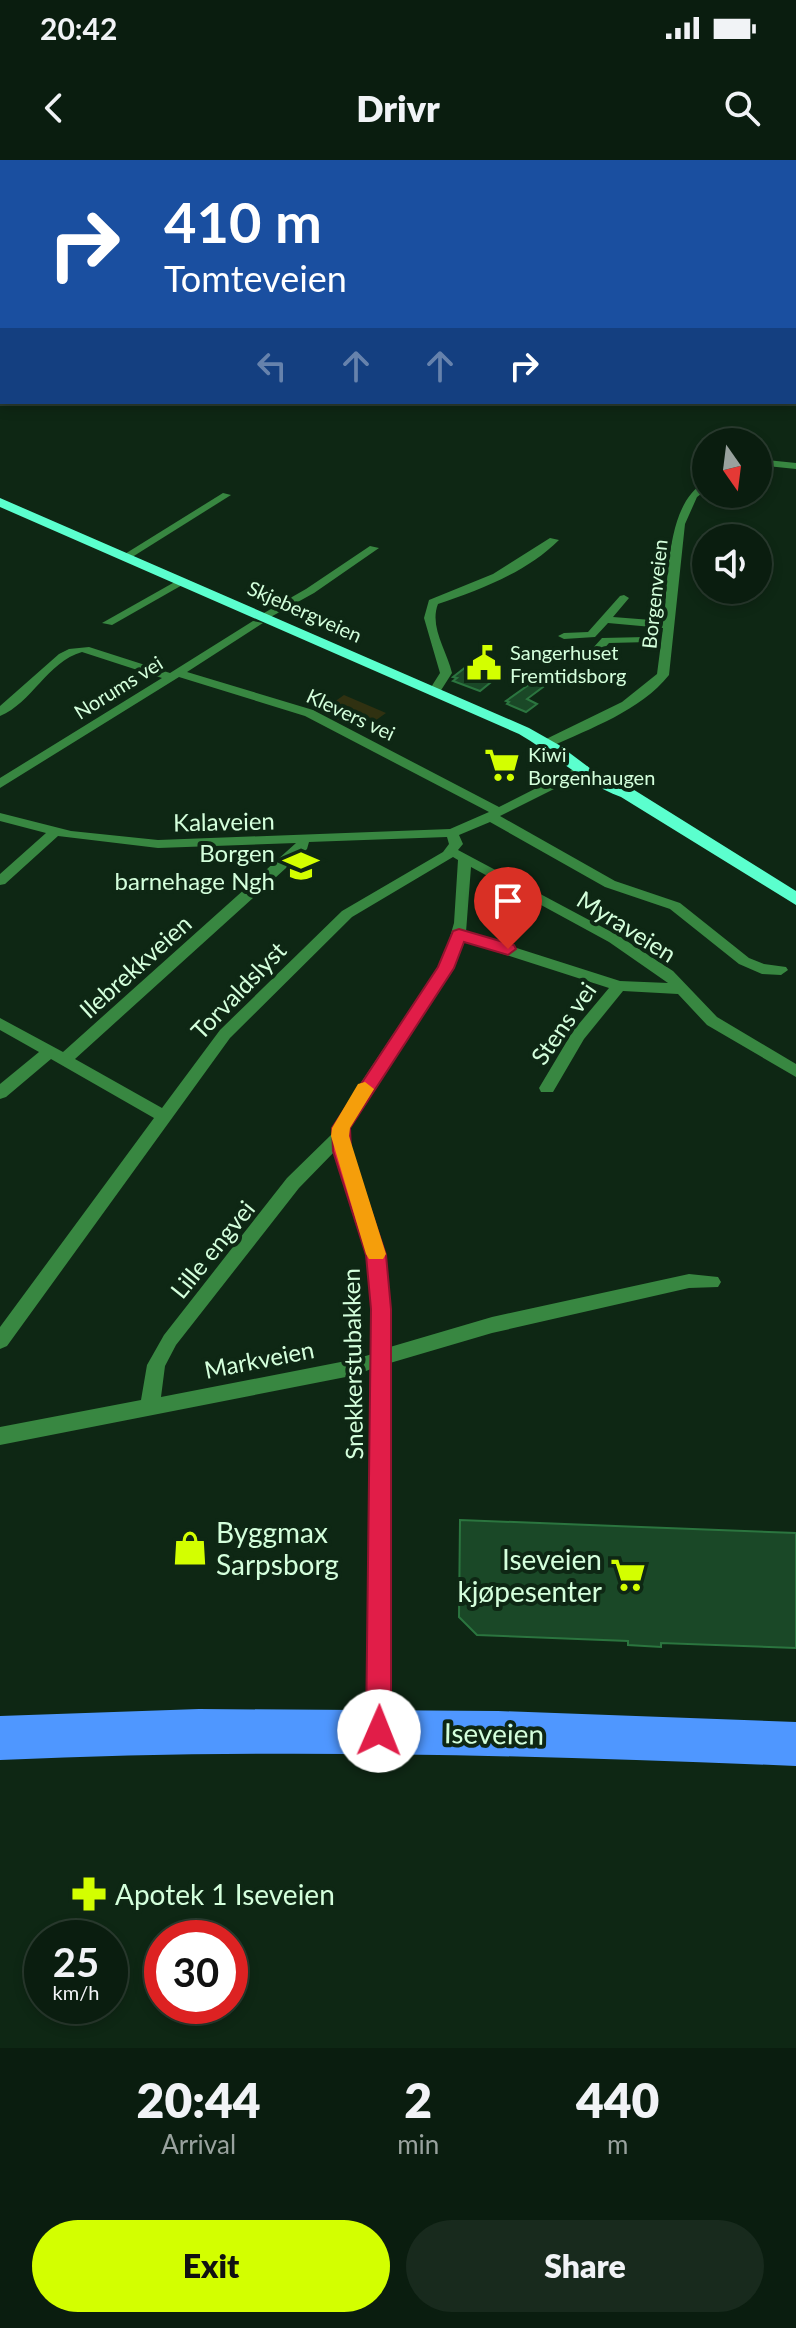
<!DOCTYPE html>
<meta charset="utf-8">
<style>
:root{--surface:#0a1d0f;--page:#182a1d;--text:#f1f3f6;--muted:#99a29e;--line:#2a3b2f;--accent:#d3ff00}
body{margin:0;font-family:Lato,sans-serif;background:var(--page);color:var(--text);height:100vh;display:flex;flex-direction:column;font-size:30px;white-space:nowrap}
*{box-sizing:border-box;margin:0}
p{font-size:26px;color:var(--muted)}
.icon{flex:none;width:44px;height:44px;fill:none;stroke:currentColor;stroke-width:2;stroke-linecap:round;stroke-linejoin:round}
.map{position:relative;height:1888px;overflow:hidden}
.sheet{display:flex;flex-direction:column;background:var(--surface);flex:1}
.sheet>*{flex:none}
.banner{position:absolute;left:0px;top:0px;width:796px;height:244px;box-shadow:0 4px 12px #0003,0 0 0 2px var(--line);background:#1a4fa0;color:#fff;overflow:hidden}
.needle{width:52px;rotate:166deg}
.tools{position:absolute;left:692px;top:268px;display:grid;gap:16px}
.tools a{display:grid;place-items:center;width:80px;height:80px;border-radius:50%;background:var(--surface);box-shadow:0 4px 12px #0003,0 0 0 2px var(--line);font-size:40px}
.speed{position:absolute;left:24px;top:1760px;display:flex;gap:16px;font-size:40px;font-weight:700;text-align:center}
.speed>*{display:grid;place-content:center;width:104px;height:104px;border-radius:50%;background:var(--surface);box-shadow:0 4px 12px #0003,0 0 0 2px var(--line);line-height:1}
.speed small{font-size:20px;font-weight:400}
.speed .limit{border:12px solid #d22;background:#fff;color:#111}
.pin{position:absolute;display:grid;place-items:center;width:68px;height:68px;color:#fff;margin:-82px -34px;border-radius:50% 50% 50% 0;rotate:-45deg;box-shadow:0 0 8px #0007}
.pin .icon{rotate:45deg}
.me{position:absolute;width:88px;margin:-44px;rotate:1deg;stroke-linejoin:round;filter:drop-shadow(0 0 6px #0008)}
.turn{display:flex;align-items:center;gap:28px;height:168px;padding:0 32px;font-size:36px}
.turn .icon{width:104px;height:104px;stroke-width:2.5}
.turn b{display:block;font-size:56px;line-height:68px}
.lanes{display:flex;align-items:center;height:76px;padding:0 32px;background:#0003;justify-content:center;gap:40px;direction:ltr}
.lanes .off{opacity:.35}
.eta{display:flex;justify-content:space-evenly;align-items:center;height:136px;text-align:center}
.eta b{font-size:48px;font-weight:800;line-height:56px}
.button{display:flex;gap:16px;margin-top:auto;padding:16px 32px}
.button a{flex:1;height:92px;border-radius:48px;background:var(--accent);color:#111;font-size:32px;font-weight:800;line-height:92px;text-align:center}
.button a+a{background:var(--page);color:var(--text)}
.status{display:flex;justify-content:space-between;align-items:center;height:56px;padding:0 40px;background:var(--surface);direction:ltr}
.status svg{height:22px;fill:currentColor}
header{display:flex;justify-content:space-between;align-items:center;height:104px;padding:0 32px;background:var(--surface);font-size:36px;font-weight:800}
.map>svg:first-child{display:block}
.green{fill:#303111}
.building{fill:#1a4827;stroke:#2b753f;stroke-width:2}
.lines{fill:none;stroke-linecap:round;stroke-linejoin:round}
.street{fill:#388741;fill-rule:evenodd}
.secondary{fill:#6bff7a;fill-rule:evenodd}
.primary{fill:#5bffce;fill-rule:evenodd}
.highway{fill:#4f97ff;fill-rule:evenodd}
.rail{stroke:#d3ff00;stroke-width:2;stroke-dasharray:5 5;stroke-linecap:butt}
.route{fill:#e11d48;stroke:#92132f;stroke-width:2}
.slow{fill:#f59e0b}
.labels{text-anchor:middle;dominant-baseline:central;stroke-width:8;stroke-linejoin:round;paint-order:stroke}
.far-street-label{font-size:20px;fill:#d4ffdc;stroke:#0e2714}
.far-poi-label{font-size:20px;fill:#d4ffdc;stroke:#0e2714;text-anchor:start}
.street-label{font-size:24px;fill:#d4ffdc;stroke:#0e2714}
.poi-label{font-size:24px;fill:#d4ffdc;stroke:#0e2714;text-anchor:end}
.near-poi-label{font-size:28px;fill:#d4ffdc;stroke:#0e2714;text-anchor:start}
.near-street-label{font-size:28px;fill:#d4ffdc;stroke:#0e2714}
</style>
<div class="status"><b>20:42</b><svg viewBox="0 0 49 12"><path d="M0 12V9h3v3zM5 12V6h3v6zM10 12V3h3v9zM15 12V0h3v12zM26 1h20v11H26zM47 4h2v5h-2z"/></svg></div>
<header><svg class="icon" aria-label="back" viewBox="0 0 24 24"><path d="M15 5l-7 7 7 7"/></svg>Drivr<svg class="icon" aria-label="search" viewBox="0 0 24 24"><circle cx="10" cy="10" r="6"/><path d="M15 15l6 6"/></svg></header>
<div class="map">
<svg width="796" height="1888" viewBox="0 0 796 1888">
<rect width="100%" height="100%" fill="#0e2714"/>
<!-- green -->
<polygon class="green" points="344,535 386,553 362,570 320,552"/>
<!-- building -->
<g class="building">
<polygon points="466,507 496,518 480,531 453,521 457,518 453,517"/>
<polygon points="537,519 543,527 527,539 537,544 526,552 507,544 509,542 506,541"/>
<polygon points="460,1360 796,1373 796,1488 661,1483 661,1487 628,1485 628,1481 477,1475 459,1457"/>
</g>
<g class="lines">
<!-- street -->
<g class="street">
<polygon points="344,0 350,0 351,2 345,2"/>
<polygon points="758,299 796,303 796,309 758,305"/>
<path d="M706,322V330L697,337L685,364L669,515C640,551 591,568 550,587H542V581L622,542L657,514L663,468L608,463L595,477L564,479L558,476L564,473L588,472L620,436L624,435L629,438L613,457L664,461C668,422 666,341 706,322Z"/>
<polygon points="223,333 231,335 129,399 120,397"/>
<path d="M550,378L559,380C527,412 480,430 438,444C429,467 447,491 452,513L438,535H430L428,532L440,513L424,458L429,440L493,414Z"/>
<polygon points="370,386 379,388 314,433 267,459 257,457 306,429"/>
<polygon points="180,419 184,420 184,424 112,465 102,463"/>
<path d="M253,461L263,463L187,512L313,550L499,647L580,606H588V612L500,656L615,721L680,743L749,798L764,804L786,807L788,810L781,815L762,814L739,804L670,749L605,727L490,662L459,675L463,684L458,690L619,776L673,811L717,857L796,904V917L707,865L678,834L623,831L584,879L553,932H541L539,928L573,871L609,828L463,781L458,798L349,968L348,976L385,1095L390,1149V1187L492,1157L689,1114L718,1117L721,1122L718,1127L689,1128L492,1173L390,1203V1569L387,1577L379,1580L371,1577L368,1569L371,1209L356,1215L0,1285V1267L141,1240L147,1205L164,1175L287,1018L332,974L348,942L444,798L454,763L458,700L453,697L352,757L230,878L7,1186L0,1189V1167L154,958L51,899L6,937L0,939V924L39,892L0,870V858L63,892L296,683L158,688L58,676L5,724L0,725V714L46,673L0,661V653L71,671L158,680L450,669L489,652L305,556L179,517L0,628V618L162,518L82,492C47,502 32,543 0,556V546L59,494L69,489L89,487L170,513ZM447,677L449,684L443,692L342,751L220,870L162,948L75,899L307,689L309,682ZM471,707L609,782L668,823L620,821L466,772ZM336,990L367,1095L372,1149V1194L356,1199L161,1237L165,1206L176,1185L299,1028Z"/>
<polygon points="646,477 652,480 650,482 609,483 593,501 583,499 602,478"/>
</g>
<!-- secondary -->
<g class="secondary">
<polygon points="720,0 727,0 728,2 721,2"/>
<rect x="794" y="3" width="2" height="4"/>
<rect x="794" y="38" width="2" height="5"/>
</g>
<!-- primary -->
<path class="primary" d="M0,338L529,568L559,585L607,621L623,623L796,731V745L621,637C583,623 554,594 519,574L0,347Z"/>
<!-- highway -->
<path class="highway" d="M199,1549L498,1551L796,1562V1606C530,1595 266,1588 0,1600V1556Z"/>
<!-- rail -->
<polyline class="rail" points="153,0 160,2"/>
</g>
<!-- route -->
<polygon class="route" points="459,769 514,785 516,789 508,795 464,782 454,808 350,968 351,991 386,1095 391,1149 391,1571 388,1580 379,1584 370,1580 366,1571 371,1149 366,1095 333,991 332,968 438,807 453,771"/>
<!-- slow -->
<polygon class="slow" points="365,922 374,929 350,968 349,976 386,1094 383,1099 369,1099 366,1094 331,976 332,968 358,924"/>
<!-- icons -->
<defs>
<g id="civic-bare" transform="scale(2.76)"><path d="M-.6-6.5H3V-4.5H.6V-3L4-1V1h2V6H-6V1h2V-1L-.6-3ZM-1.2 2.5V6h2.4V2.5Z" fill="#d3ff00" stroke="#0e2714" stroke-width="2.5" paint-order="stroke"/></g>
<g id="supermarket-bare" transform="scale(2.76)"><path d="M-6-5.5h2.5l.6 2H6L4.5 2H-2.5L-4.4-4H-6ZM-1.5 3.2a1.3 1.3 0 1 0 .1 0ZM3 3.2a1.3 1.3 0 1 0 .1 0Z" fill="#d3ff00" stroke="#0e2714" stroke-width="2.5" paint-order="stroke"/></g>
<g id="school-bare" transform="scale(2.76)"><path d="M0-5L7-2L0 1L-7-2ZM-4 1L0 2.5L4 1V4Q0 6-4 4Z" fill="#d3ff00" stroke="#0e2714" stroke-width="2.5" paint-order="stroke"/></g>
<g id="shop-bare" transform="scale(2.76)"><path d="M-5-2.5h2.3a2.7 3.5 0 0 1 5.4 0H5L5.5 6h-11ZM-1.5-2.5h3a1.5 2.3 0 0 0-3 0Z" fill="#d3ff00" stroke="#0e2714" stroke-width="2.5" paint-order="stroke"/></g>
<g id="pharmacy-bare" transform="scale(2.76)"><path d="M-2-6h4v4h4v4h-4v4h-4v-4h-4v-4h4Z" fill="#d3ff00" stroke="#0e2714" stroke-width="2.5" paint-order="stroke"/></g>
</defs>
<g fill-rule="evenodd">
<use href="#civic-bare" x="484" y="503"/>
<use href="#supermarket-bare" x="502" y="605"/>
<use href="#school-bare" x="301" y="706"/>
<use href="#shop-bare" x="190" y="1388"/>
<use href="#supermarket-bare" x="628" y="1415"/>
<use href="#pharmacy-bare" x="89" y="1734"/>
</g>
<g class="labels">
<!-- far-street labels -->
<g class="far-street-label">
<text transform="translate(654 434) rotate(-84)">Borgenveien</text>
<text transform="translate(305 451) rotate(24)">Skjebergveien</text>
<text transform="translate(118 527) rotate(-32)">Norums vei</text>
<text transform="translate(351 554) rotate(25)">Klevers vei</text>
</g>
<!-- far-poi labels -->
<g class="far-poi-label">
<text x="510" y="492">Sangerhuset<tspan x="510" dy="23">Fremtidsborg</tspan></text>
<text x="528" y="594">Kiwi<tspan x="528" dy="23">Borgenhaugen</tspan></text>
</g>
<!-- street labels -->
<g class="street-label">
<text transform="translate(224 661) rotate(-1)">Kalaveien</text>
<text transform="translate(627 766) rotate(32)">Myraveien</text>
<text transform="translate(135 806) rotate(-42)">Ilebrekkveien</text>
<text transform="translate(238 830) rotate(-46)">Torvaldslyst</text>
<text transform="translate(563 863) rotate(-55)">Stens vei</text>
<text transform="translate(212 1089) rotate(-51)">Lille engvei</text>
<text transform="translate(259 1199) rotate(-11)">Markveien</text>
<text transform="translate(352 1204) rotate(-91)">Snekkerstubakken</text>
</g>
<!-- poi labels -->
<g class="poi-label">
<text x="275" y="692">Borgen<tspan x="275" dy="28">barnehage Ngh</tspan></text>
</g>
<!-- near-poi labels -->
<g class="near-poi-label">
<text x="216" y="1372">Byggmax<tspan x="216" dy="32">Sarpsborg</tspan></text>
<text x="602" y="1399" text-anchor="end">Iseveien<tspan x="602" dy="32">kjøpesenter</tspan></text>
<text x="115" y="1734">Apotek 1 Iseveien</text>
</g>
<!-- near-street labels -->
<g class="near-street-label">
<text transform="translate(494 1573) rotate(1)">Iseveien</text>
</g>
</g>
</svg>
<div class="tools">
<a><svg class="needle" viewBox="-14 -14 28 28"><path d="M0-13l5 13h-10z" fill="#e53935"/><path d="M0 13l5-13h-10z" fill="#99a29e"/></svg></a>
<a><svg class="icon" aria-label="sound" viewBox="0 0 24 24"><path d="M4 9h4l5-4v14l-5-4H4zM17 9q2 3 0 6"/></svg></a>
</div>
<div class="speed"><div>25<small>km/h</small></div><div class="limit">30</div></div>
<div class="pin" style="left:508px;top:789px;background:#d93025"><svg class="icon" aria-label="arrive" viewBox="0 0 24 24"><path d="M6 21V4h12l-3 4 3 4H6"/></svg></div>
<svg class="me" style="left:379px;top:1571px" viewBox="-20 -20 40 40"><circle r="19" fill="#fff"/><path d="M0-13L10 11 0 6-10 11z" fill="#e11d48"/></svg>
<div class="banner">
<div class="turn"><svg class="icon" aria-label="right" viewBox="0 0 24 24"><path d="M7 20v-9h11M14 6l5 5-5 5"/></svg><div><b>410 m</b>Tomteveien</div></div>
<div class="lanes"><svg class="icon off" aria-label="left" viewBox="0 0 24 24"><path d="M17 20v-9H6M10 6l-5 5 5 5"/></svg><svg class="icon off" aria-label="ahead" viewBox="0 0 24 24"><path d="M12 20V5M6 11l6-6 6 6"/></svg><svg class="icon off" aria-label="ahead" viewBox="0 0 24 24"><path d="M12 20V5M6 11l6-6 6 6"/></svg><svg class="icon" aria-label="right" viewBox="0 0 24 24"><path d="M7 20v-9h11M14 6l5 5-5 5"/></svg></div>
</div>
</div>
<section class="sheet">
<div class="eta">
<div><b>20:44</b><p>Arrival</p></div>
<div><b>2</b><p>min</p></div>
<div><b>440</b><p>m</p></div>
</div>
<div class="button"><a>Exit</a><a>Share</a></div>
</section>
